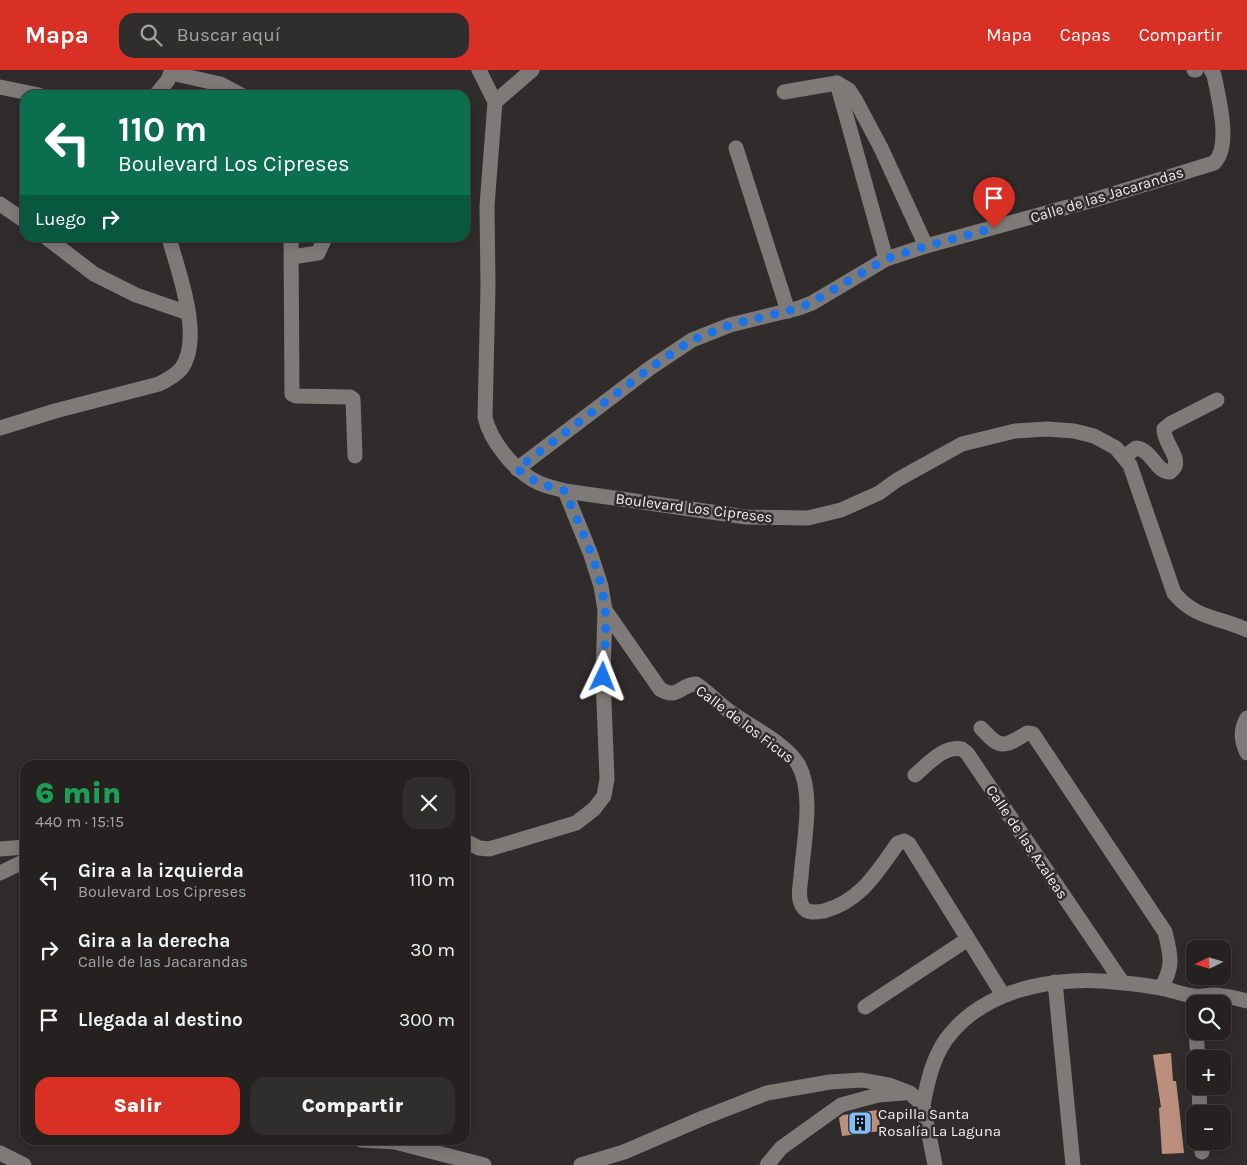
<!DOCTYPE html>
<html lang="es">
<meta charset="utf-8">
<style>
:root{--surface:#242120;--page:#302e2d;--text:#f1f3f6;--muted:#a3a3a5;--line:#413e3e;--accent:#d93025}
body{margin:0;font-family:Karla,sans-serif;background:var(--page);color:var(--text);height:100vh;display:flex;flex-direction:column;font-size:19px;white-space:nowrap}
*{box-sizing:border-box;margin:0}
p{font-size:16px;color:var(--muted)}
.icon{flex:none;width:28px;height:28px;fill:none;stroke:currentColor;stroke-width:2;stroke-linecap:round;stroke-linejoin:round}
.map{position:relative;flex:1;overflow:hidden}
.details{position:absolute;left:20px;top:690px;width:450px;height:385px;display:flex;flex-direction:column;background:var(--surface);border-radius:15px;box-shadow:0 2px 12px #0003,0 0 0 1px var(--line)}
.details>*{flex:none}
.guide{position:absolute;left:20px;top:20px;width:450px;height:152px;border-radius:15px;box-shadow:0 2px 12px #0003,0 0 0 1px var(--line);background:#0b6e4f;color:#fff;overflow:hidden}
.needle{width:32px;rotate:265deg}
.fabs{position:absolute;left:1186px;top:870px;display:grid;gap:10px}
.fabs a{display:grid;place-items:center;width:45px;height:45px;border-radius:10px;background:var(--surface);box-shadow:0 2px 12px #0003,0 0 0 1px var(--line);font-size:25px}
.pin{position:absolute;display:grid;place-items:center;width:42px;height:42px;color:#fff;margin:-51px -21px;border-radius:50% 50% 50% 0;rotate:-45deg;box-shadow:0 0 5px #0007}
.pin .icon{rotate:45deg}
.me{position:absolute;width:55px;margin:-28px;rotate:2deg;stroke-linejoin:round;filter:drop-shadow(0 0 4px #0008)}
.turn{display:flex;align-items:center;gap:18px;height:105px;padding:0 15px;font-size:22px}
.turn .icon{width:65px;height:65px;stroke-width:2.5}
.turn b{display:block;font-size:35px;line-height:42px}
.then{display:flex;align-items:center;height:48px;padding:0 15px;background:#0003;gap:10px;font-size:19px}
.round{display:grid;place-items:center;flex:none;width:52px;height:52px;border-radius:15px;background:var(--page)}
.head{display:flex;align-items:center;justify-content:space-between;height:85px;padding:0 15px}
h1{font-size:30px;font-weight:800;line-height:38px;color:#1e9e55}
.primary-button{display:flex;gap:10px;margin-top:auto;padding:10px 15px}
.primary-button a{flex:1;height:58px;border-radius:15px;background:var(--accent);color:#fff;font-size:20px;font-weight:800;line-height:58px;text-align:center}
.primary-button a+a{background:var(--page);color:var(--text)}
ul{padding:0;list-style:none}
li{display:flex;align-items:center;gap:15px;height:70px;padding:0 15px}
li div{flex:1}
li b{display:block;font-size:19px}
li em{font-style:normal}
header{display:flex;align-items:center;gap:30px;box-sizing:border-box;height:70px;padding:0 25px;background:var(--accent);color:#fff}
header strong{font-size:24px}
nav{display:flex;gap:28px;margin-inline-start:auto;font-size:18px}
.search{width:350px;height:45px;background:var(--page);display:flex;align-items:center;gap:12px;box-sizing:border-box;padding:0 18px;border-radius:15px;color:var(--muted);font-size:19px}
.map>svg:first-child{display:block}
.building{fill:#bc8f7d}
.lines{fill:none;stroke-linecap:round;stroke-linejoin:round}
.minor{stroke:#7e7a78;stroke-width:15}
.route{stroke:#1a73e8;stroke-width:9;stroke-dasharray:0 16.2}
.labels{text-anchor:middle;dominant-baseline:central;stroke-width:5;stroke-linejoin:round;paint-order:stroke}
.street-label{font-size:15px;fill:#f2f0ef;stroke:#302c2b}
.poi-label{font-size:15px;fill:#f2f0ef;stroke:#302c2b;text-anchor:start}
</style>
<header>
<strong>Mapa</strong>
<div class="search"><svg class="icon" aria-label="search" viewBox="0 0 24 24"><circle cx="10" cy="10" r="6"/><path d="M15 15l6 6"/></svg>Buscar aquí</div>
<nav><a>Mapa</a><a>Capas</a><a>Compartir</a></nav>
</header>
<div class="map">
<svg width="1247" height="1095" viewBox="0 0 1247 1095">
<rect width="100%" height="100%" fill="#302c2b"/>
<!-- building -->
<g class="building">
<polygon points="1171,983 1173,1011 1176,1011 1179,1036 1184,1083 1162,1084 1159,1038 1161,1037 1153,985"/>
<polygon points="877,1040 881,1061 842,1066 839,1048 843,1045"/>
</g>
<g class="lines">
<!-- minor -->
<g class="minor">
<path d="M479,0L495,32L487,136L488,216L485,347C490,371 516,403 539,413C547,417 557,418 565,421L746,447L808,448L841,440L879,423L897,410L962,374L1015,361L1047,359L1074,361L1094,366L1116,378L1130,395L1174,523C1195,549 1220,547 1247,560"/>
<polyline points="1194,0 1196,0"/>
<polyline points="171,3 220,14 241,25"/>
<polyline points="837,13 886,189"/>
<polyline points="0,17 39,25"/>
<polyline points="784,22 837,13 849,20 856,31 881,78 926,176"/>
<polyline points="156,25 168,10 172,0"/>
<polyline points="495,32 532,0"/>
<polyline points="736,78 788,241"/>
<polyline points="0,134 25,151"/>
<polyline points="47,168 94,204 136,225 188,243"/>
<polyline points="291,168 292,324 296,326 350,327 353,329 355,386"/>
<polyline points="292,187 318,183 325,168"/>
<path d="M0,358L55,341L159,314C167,310 175,306 181,299C204,268 178,201 169,168"/>
<path d="M1124,387L1136,378C1153,380 1155,402 1170,402C1186,391 1163,374 1164,359L1170,354L1217,330"/>
<path d="M517,399L650,298L692,270L730,255L799,238L812,233L886,189L926,176L1097,129L1214,93C1232,76 1218,26 1214,5L1211,0"/>
<path d="M605,540L660,619C678,630 679,615 696,614C708,622 717,632 729,641C749,656 784,672 798,694C815,723 803,775 801,807C800,816 797,829 803,837C807,844 817,842 824,841C861,831 877,802 898,773L904,771L909,774L1003,925"/>
<path d="M1247,648C1240,660 1241,671 1247,683"/>
<path d="M981,658C1000,679 1003,678 1027,663L1033,664L1165,862C1171,886 1174,896 1161,918"/>
<path d="M915,705C928,694 944,675 962,679L967,683L1122,912"/>
<polyline points="465,771 479,778 489,779 576,753 594,739 604,726 607,709 603,607 605,540 601,516 591,485 565,421"/>
<polyline points="0,779 25,777"/>
<polyline points="0,803 25,791"/>
<polyline points="1055,912 1073,1095"/>
<polyline points="865,937 968,869"/>
<polyline points="1196,961 1198,989"/>
<polyline points="1199,1016 1200,1044"/>
<path d="M923,1035C928,1009 934,982 952,962C992,915 1066,905 1124,913C1136,914 1149,916 1161,918C1172,920 1183,925 1194,926C1201,927 1207,925 1213,925C1225,925 1236,928 1247,931"/>
<polyline points="361,1070 395,1072 484,1095"/>
<polyline points="1201,1071 1202,1082"/>
<polyline points="0,1083 24,1095"/>
<polyline points="581,1095 624,1082 703,1048 767,1023 830,1012 862,1010 889,1015 910,1023 923,1035 935,1095"/>
<polyline points="767,1095 781,1078 841,1035 878,1025 904,1023"/>
</g>
</g>
<g class="lines">
<!-- route -->
<path class="route" d="M603,607C604,585 607,560 605,538C600,497 581,459 565,421L538,413L517,399L650,298L692,270L730,255L799,238L812,232L886,189L926,176L994,158"/>
</g>
<!-- icons -->
<defs>
<g id="building-square" transform="scale(1.25)"><rect x="-9" y="-9" width="18" height="18" rx="4" fill="#81bdfa" stroke="#302c2b"/><path d="M-4-6H4V6H1V3H-1V6H-4ZM-2.5-4.3h1.7v1.8h-1.7ZM.8-4.3h1.7v1.8H.8ZM-2.5-1h1.7V.8h-1.7ZM.8-1h1.7V.8H.8Z" fill="#111"/></g>
</defs>
<g fill-rule="evenodd">
<use href="#building-square" x="860" y="1053"/>
</g>
<g class="labels">
<!-- street labels -->
<g class="street-label">
<text transform="translate(1107 125) rotate(-17)">Calle de las Jacarandas</text>
<text transform="translate(694 438) rotate(7)">Boulevard Los Cipreses</text>
<text transform="translate(745 654) rotate(37)">Calle de los Ficus</text>
<text transform="translate(1027 772) rotate(56)">Calle de las Azaleas</text>
</g>
<!-- poi labels -->
<g class="poi-label">
<text x="878" y="1044">Capilla Santa<tspan x="878" dy="17">Rosalía La Laguna</tspan></text>
</g>
</g>
</svg>
<div class="fabs">
<a><svg class="needle" viewBox="-14 -14 28 28"><path d="M0-13l5 13h-10z" fill="#e53935"/><path d="M0 13l5-13h-10z" fill="#a3a3a5"/></svg></a>
<a><svg class="icon" aria-label="search" viewBox="0 0 24 24"><circle cx="10" cy="10" r="6"/><path d="M15 15l6 6"/></svg></a>
<a>+</a>
<a>−</a>
</div>
<div class="pin" style="left:994px;top:158px;background:#d93025"><svg class="icon" aria-label="arrive" viewBox="0 0 24 24"><path d="M6 21V4h12l-3 4 3 4H6"/></svg></div>
<svg class="me" style="left:603px;top:607px" viewBox="-20 -20 40 40"><path d="M0-17L14 15 0 8-14 15z" fill="#1a73e8" stroke="#fff" stroke-width="4"/></svg>
<div class="guide">
<div class="turn"><svg class="icon" aria-label="left" viewBox="0 0 24 24"><path d="M17 20v-9H6M10 6l-5 5 5 5"/></svg><div><b>110 m</b>Boulevard Los Cipreses</div></div>
<div class="then">Luego<svg class="icon" aria-label="right" viewBox="0 0 24 24"><path d="M7 20v-9h11M14 6l5 5-5 5"/></svg></div>
</div>
<section class="details">
<div class="head"><div><h1>6 min</h1><p>440 m · 15:15</p></div><a class="round"><svg class="icon" aria-label="close" viewBox="0 0 24 24"><path d="M6 6l12 12M18 6L6 18"/></svg></a></div>
<ul>
<li><svg class="icon" aria-label="left" viewBox="0 0 24 24"><path d="M17 20v-9H6M10 6l-5 5 5 5"/></svg><div><b>Gira a la izquierda</b><p>Boulevard Los Cipreses</p></div><em>110 m</em></li>
<li><svg class="icon" aria-label="right" viewBox="0 0 24 24"><path d="M7 20v-9h11M14 6l5 5-5 5"/></svg><div><b>Gira a la derecha</b><p>Calle de las Jacarandas</p></div><em>30 m</em></li>
<li><svg class="icon" aria-label="arrive" viewBox="0 0 24 24"><path d="M6 21V4h12l-3 4 3 4H6"/></svg><div><b>Llegada al destino</b></div><em>300 m</em></li>
</ul>
<div class="primary-button"><a>Salir</a><a>Compartir</a></div>
</section>
</div>
